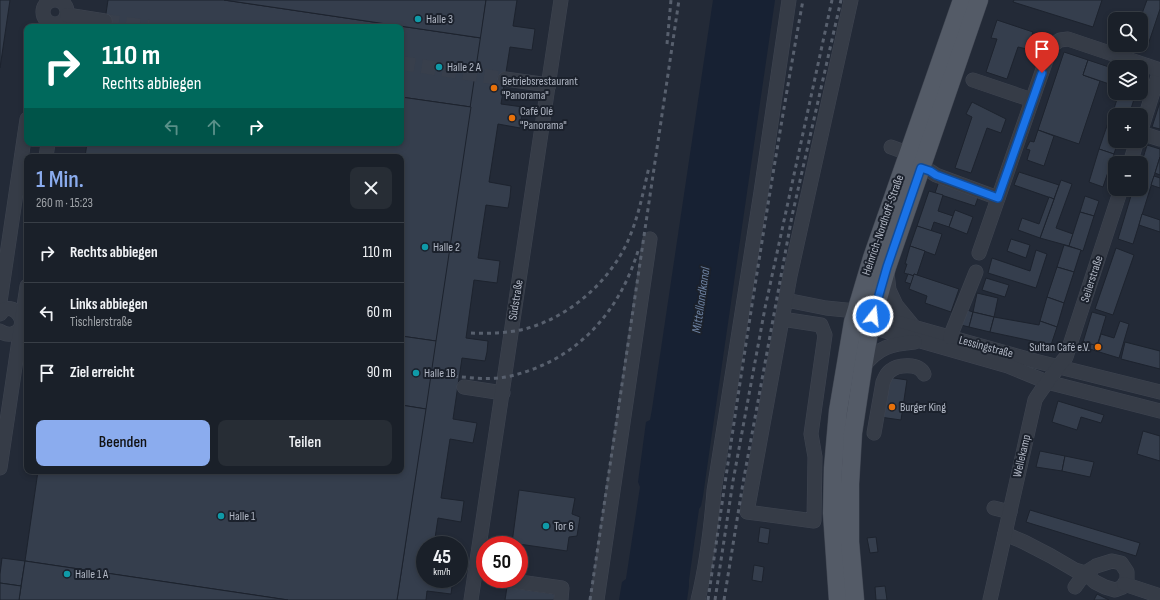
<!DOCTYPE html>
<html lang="de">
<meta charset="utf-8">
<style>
:root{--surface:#1a2029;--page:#272d35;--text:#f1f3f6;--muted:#9fa3a8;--line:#383e46;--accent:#8bacee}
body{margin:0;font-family:"Sofia Sans Condensed",sans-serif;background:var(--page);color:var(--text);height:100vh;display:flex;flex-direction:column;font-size:15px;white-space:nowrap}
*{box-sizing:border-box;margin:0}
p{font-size:13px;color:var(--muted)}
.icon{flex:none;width:22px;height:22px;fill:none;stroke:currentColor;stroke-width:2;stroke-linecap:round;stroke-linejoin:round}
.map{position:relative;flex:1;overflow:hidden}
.drawer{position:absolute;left:24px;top:154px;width:380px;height:320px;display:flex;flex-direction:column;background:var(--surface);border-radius:8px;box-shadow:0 2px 6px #0003,0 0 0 1px var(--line)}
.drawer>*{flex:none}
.top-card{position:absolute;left:24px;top:24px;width:380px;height:122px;border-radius:8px;box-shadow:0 2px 6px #0003,0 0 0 1px var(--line);background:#00695c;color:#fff;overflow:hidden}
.controls{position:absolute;left:1108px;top:12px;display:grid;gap:8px}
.controls a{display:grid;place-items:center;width:40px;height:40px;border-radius:8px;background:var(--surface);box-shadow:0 2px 6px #0003,0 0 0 1px var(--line);font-size:20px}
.speed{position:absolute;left:416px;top:536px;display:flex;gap:8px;font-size:20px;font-weight:700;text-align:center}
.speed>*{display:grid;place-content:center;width:52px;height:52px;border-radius:50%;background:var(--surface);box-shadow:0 2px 6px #0003,0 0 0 1px var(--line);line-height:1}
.speed small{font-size:10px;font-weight:400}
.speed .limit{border:6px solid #d22;background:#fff;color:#111}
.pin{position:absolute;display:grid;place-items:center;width:34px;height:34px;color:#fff;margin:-41px -17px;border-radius:50% 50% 50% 0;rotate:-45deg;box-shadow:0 0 4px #0007}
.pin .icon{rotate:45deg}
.me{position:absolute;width:44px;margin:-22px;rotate:16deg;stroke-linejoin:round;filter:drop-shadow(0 0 3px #0008)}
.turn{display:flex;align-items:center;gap:14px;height:84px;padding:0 12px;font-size:18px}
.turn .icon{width:52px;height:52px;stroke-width:2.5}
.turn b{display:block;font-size:28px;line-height:34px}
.lanes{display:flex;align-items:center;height:38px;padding:0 12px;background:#0003;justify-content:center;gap:20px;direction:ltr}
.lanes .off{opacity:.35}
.round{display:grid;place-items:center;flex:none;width:42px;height:42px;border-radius:8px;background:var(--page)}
.head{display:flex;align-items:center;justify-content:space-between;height:68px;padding:0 12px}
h1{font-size:24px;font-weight:600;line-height:30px;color:var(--accent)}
.action{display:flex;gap:8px;margin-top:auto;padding:8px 12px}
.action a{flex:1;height:46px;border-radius:8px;background:var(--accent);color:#111;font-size:16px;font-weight:600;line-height:46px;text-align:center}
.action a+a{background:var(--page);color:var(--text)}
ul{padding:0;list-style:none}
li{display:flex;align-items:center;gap:12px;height:60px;padding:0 12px;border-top:1px solid var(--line)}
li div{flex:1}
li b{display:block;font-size:15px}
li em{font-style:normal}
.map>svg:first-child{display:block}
.water{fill:#172133}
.building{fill:#353e4d;stroke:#1d232e}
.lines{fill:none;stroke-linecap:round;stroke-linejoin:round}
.minor-tunnel{stroke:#383f4c;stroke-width:14;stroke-dasharray:14 7;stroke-linecap:butt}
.minor-casing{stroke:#3f4551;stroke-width:15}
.major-casing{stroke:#3f4551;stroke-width:19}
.minor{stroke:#363c47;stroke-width:14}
.major{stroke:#545b67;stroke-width:18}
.rail{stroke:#58606e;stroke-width:3;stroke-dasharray:4 4;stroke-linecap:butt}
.route-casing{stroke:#114b97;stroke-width:10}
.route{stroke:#1a73e8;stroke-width:7}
.culture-dot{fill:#0f9aa8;stroke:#1b212c;stroke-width:1.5}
.food-dot{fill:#e8710a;stroke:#1b212c;stroke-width:1.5}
.labels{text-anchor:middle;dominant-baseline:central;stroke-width:4;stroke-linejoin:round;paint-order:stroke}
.poi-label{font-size:12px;fill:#b1b7c4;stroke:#1b212c;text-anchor:start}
.street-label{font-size:12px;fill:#b1b7c4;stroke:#1b212c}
.water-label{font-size:13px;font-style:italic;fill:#6c80a0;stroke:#1b212c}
</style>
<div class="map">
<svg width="1160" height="600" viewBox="0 0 1160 600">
<rect width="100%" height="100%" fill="#232a37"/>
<!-- water -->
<polygon class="water" points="713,0 775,0 712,433 703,496 701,506 699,509 689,580 689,586 687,600 619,600 622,582 626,579 640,487 638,482 646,422 650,420 652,409"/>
<!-- building -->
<g class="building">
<polygon points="0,0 10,0 0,68"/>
<polygon points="108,0 224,0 481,38 471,107 401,97 401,27 104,27"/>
<polygon points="224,0 486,0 481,38"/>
<polygon points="486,0 517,0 513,26 535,29 532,50 510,47 501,104 523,107 520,128 498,124 489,182 511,186 510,197 508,208 486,205 478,258 500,261 497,283 474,280 466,338 488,341 487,352 485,361 462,358 453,419 477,423 473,443 450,439 441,498 464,501 461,522 438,518 434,545 425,545 425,579 453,579 451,594 427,591 426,600 397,600"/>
<polygon points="1014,0 1102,0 1093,27 1013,2"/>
<polygon points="1147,0 1160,0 1160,9 1146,51 1131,46 1132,45 1141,45 1140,19"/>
<polygon points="997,20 1033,32 1027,49 1018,47 1007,79 986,72 997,39 991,38"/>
<polygon points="1064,52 1088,60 1083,75 1100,81 1079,144 1038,130"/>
<polygon points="1088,60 1115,69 1115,86 1083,75"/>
<polygon points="1119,93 1136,93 1129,115 1115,115 1115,122 1110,121"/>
<polygon points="401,97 471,107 436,341 401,336 401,157 85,157 87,143 401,143"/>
<polygon points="972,102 1006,119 1001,133 987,128 971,173 955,168 972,117 966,114"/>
<polygon points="1160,102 1160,129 1152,127"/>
<polygon points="1109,120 1115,122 1115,141 1118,141 1114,154 1099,149"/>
<polygon points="1038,130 1054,136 1044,166 1027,160 1030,150 1026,149 1030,141 1034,142"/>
<polygon points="1147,145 1160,149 1160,157 1133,244 1118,239 1133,189 1141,189 1141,165"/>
<polygon points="1099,149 1114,154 1103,187 1089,182"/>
<polygon points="1160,157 1160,175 1155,173"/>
<polygon points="1019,172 1059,185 1054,199 1014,185"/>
<polygon points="1154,176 1160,178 1160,188 1151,185"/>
<polygon points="1061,180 1072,184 1056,228 1073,234 1069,246 1040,238"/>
<polygon points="939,181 979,195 975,206 935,193"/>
<polygon points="929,191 943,195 938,211 953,216 949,227 934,222 931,231 917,226"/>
<polygon points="1085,196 1099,201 1094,216 1080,212"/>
<polygon points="1049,197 1054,199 1040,238 1018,230 1022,218 1039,224"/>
<polygon points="955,210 973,217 967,234 949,227"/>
<polygon points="1080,212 1094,216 1083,251 1069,246"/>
<polygon points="1142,214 1160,220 1160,232 1139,225"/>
<polygon points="917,226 942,234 935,255 910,246"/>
<polygon points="1011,239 1030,245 1026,258 1007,251"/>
<polygon points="1064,245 1081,250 1074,272 1057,267"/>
<polygon points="910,246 925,251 917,275 914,274 914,276 904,273 907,264 905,264"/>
<polygon points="1116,248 1134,255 1113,315 1095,309"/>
<polygon points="1036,250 1047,254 1036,288 988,273 992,258 1030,271"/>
<polygon points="1057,267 1074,272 1064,303 1047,297"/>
<polygon points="908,274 914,276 911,284 905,282"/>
<polygon points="914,274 959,289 951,312 925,303 927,296 909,289"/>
<polygon points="986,278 1009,285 1005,297 982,290"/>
<polygon points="977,293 998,298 994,317 973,312"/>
<polygon points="1047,297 1064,303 1057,327 1040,321"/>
<polygon points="964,309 973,312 969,327 961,325"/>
<polygon points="973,312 994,317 990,332 969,327"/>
<polygon points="1092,312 1106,316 1097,346 1083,342"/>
<polygon points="994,317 1039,325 1040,321 1057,327 1051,345 990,332"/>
<polygon points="1120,321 1129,324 1119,358 1096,351 1101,334 1114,338"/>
<polygon points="401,336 436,341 426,409 401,405"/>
<polygon points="1125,342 1160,351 1160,369 1121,359"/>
<polygon points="1091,344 1097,346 1096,351 1090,349"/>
<polygon points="887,377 907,380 901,420 880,417"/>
<polygon points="1058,401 1104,415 1101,423 1081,417 1077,430 1052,422"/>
<polygon points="401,405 426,409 397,600 288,600 25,561 38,471 401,471"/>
<polygon points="1143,431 1160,436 1160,461 1137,454"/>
<polygon points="1040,451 1065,456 1062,471 1036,467"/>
<polygon points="1065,456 1094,462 1090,477 1062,471"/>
<polygon points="519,490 575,498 572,514 580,517 577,536 569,537 567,551 512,543"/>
<polygon points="1030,510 1140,543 1136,556 1026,522"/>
<polygon points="760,527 770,529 768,544 758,542"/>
<polygon points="876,537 878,552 870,553 867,538"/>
<polygon points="2,558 25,561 21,586 0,583 0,574"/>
<polygon points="25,561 288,600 19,600"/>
<polygon points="754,565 764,567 762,582 752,580"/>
<polygon points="0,583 21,586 19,600 0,600"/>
<polygon points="885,586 887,600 876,600 875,587"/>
<polygon points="507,587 555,594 554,600 505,600"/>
<polygon points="1097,594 1109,600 1094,600"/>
</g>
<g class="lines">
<!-- minor-tunnel -->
<g class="minor-tunnel">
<polyline points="105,21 149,27"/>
<polyline points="401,63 505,79"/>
</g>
<!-- minor casing -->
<g class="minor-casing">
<g id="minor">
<circle cx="55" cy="12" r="12"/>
<polyline points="67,15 105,21"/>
<polyline points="505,79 549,85"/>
<polyline points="973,80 1032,100"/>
<polyline points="1141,130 1160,70"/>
<polyline points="1141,133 1160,139"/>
<polyline points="891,147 918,157"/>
<polyline points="46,157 48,143"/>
<polyline points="1130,163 1137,141"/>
<polyline points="921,168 930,171 936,175 998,198"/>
<polyline points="979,253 1051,46 1060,40 1068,39 1160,70"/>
<polyline points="887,273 889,290 896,305 914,327"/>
<polyline points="786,300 826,308 856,311 1035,361 1160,392"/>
<polyline points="0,302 27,119"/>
<path d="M0,314C12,296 35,328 12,334C7,335 4,334 0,331"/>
<polyline points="782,319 821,325 825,335 811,434 815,457 814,521 747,512 790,276 851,0"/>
<polyline points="861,324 1008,366 1047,382 1160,411"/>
<polyline points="950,337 976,272"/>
<path d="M863,367C878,347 891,344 915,342"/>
<polyline points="464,387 503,393"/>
<path d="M874,433L883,382C885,378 886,374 890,371C898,364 919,363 924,374"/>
<polyline points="0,468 27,286"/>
<polyline points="994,508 1010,512"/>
<polyline points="1005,534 1024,542 1051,556 1075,570 1085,573 1095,582 1105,587 1115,590 1123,587 1127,579 1127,572 1121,563 1112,561 1096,566 1085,573 1075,587"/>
<polyline points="498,579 562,588 561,600"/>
<polyline points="1124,584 1160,596"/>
<polyline points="471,600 561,0"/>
<polyline points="597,600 650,239"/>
<path d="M698,600C707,563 711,529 714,491L761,192L789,0"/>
<path d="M990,600L1035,400C1039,393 1044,387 1048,381C1054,373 1060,364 1066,357L1121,189"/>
</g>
</g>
<!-- major casing -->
<g class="major-casing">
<g id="major">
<polyline points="838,600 832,513 833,468 838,411 853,322 872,258 962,0"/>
<polyline points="855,600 850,542 850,484 853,433 863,367 870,327 887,267 979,0"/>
</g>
</g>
<!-- minor -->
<use href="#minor" class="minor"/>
<!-- major -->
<use href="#major" class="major"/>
<!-- rail -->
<g class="rail">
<polyline points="667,44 671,0"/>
<path d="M471,333C489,334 508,333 525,329C569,317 608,283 627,243C638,219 643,193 649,167"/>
<path d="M454,376C471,378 489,380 506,377C573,363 618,316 638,251"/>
<polyline points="590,600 679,0"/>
<path d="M708,600C737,399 767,199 803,0"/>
<polyline points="715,600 733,481 765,308 832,0"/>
<polyline points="724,600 743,483 792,216 841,0"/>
</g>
</g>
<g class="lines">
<!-- route casing -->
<g class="route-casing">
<polyline id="route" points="873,316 887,267 921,168 930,171 936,175 998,198 1042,73"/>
</g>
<!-- route -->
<use href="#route" class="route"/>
</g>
<!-- markers -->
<g class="culture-dot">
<circle cx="418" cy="19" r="4"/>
<circle cx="439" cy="67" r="4"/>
<circle cx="425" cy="247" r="4"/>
<circle cx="416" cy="373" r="4"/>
<circle cx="221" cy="516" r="4"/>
<circle cx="546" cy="526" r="4"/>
<circle cx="67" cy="574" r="4"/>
</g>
<g class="food-dot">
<circle cx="494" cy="88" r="4"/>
<circle cx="512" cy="118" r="4"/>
<circle cx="1098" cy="347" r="4"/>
<circle cx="892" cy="407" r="4"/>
</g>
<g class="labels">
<!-- poi labels -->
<g class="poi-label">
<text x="426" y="19">Halle 3</text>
<text x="447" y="67">Halle 2 A</text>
<text x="502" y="81">Betriebsrestaurant<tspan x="502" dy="14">"Panorama"</tspan></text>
<text x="520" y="111">Café Olé<tspan x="520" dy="14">"Panorama"</tspan></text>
<text x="433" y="247">Halle 2</text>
<text x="1090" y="347" text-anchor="end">Sultan Café e.V.</text>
<text x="424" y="373">Halle 1B</text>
<text x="900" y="407">Burger King</text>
<text x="229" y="516">Halle 1</text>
<text x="554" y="526">Tor 6</text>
<text x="75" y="574">Halle 1 A</text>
</g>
<!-- street labels -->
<g class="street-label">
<text transform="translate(883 225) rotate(-71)">Heinrich-Nordhoff-Straße</text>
<text transform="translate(1092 279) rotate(-72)">Seilerstraße</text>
<text transform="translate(516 300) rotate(-81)">Südstraße</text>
<text transform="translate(986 347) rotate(15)">Lessingstraße</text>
<text transform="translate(1022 456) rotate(-77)">Wellekamp</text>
</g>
<!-- water labels -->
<g class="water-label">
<text transform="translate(701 300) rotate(-82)">Mittellandkanal</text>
</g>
</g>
</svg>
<div class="controls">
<a><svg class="icon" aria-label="search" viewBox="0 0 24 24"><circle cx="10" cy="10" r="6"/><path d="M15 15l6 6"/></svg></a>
<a><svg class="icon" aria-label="layers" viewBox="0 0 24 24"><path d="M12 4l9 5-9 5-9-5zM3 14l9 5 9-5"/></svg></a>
<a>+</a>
<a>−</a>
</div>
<div class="speed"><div>45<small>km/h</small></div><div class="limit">50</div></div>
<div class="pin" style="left:1042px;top:73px;background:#d93025"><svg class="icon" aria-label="arrive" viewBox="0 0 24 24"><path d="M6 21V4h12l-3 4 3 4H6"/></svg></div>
<svg class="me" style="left:873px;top:316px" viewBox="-20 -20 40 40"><circle r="17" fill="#1a73e8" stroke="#fff" stroke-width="3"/><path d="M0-11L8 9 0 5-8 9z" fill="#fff"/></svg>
<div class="top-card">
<div class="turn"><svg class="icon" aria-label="right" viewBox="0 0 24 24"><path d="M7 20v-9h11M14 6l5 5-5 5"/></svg><div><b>110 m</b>Rechts abbiegen</div></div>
<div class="lanes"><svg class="icon off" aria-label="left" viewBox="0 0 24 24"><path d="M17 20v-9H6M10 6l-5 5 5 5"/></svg><svg class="icon off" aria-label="ahead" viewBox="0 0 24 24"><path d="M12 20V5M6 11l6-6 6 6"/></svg><svg class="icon" aria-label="right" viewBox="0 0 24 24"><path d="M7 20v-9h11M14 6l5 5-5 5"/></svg></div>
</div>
<section class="drawer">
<div class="head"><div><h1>1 Min.</h1><p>260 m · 15:23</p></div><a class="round"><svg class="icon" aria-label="close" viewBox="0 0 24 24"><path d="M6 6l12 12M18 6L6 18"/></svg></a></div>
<ul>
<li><svg class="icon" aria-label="right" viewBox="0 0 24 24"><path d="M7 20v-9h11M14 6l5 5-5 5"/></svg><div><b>Rechts abbiegen</b></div><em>110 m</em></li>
<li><svg class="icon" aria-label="left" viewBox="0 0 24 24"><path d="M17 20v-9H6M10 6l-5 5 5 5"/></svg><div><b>Links abbiegen</b><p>Tischlerstraße</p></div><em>60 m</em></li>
<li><svg class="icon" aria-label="arrive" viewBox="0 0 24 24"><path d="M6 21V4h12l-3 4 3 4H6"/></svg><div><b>Ziel erreicht</b></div><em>90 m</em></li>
</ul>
<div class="action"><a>Beenden</a><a>Teilen</a></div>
</section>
</div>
